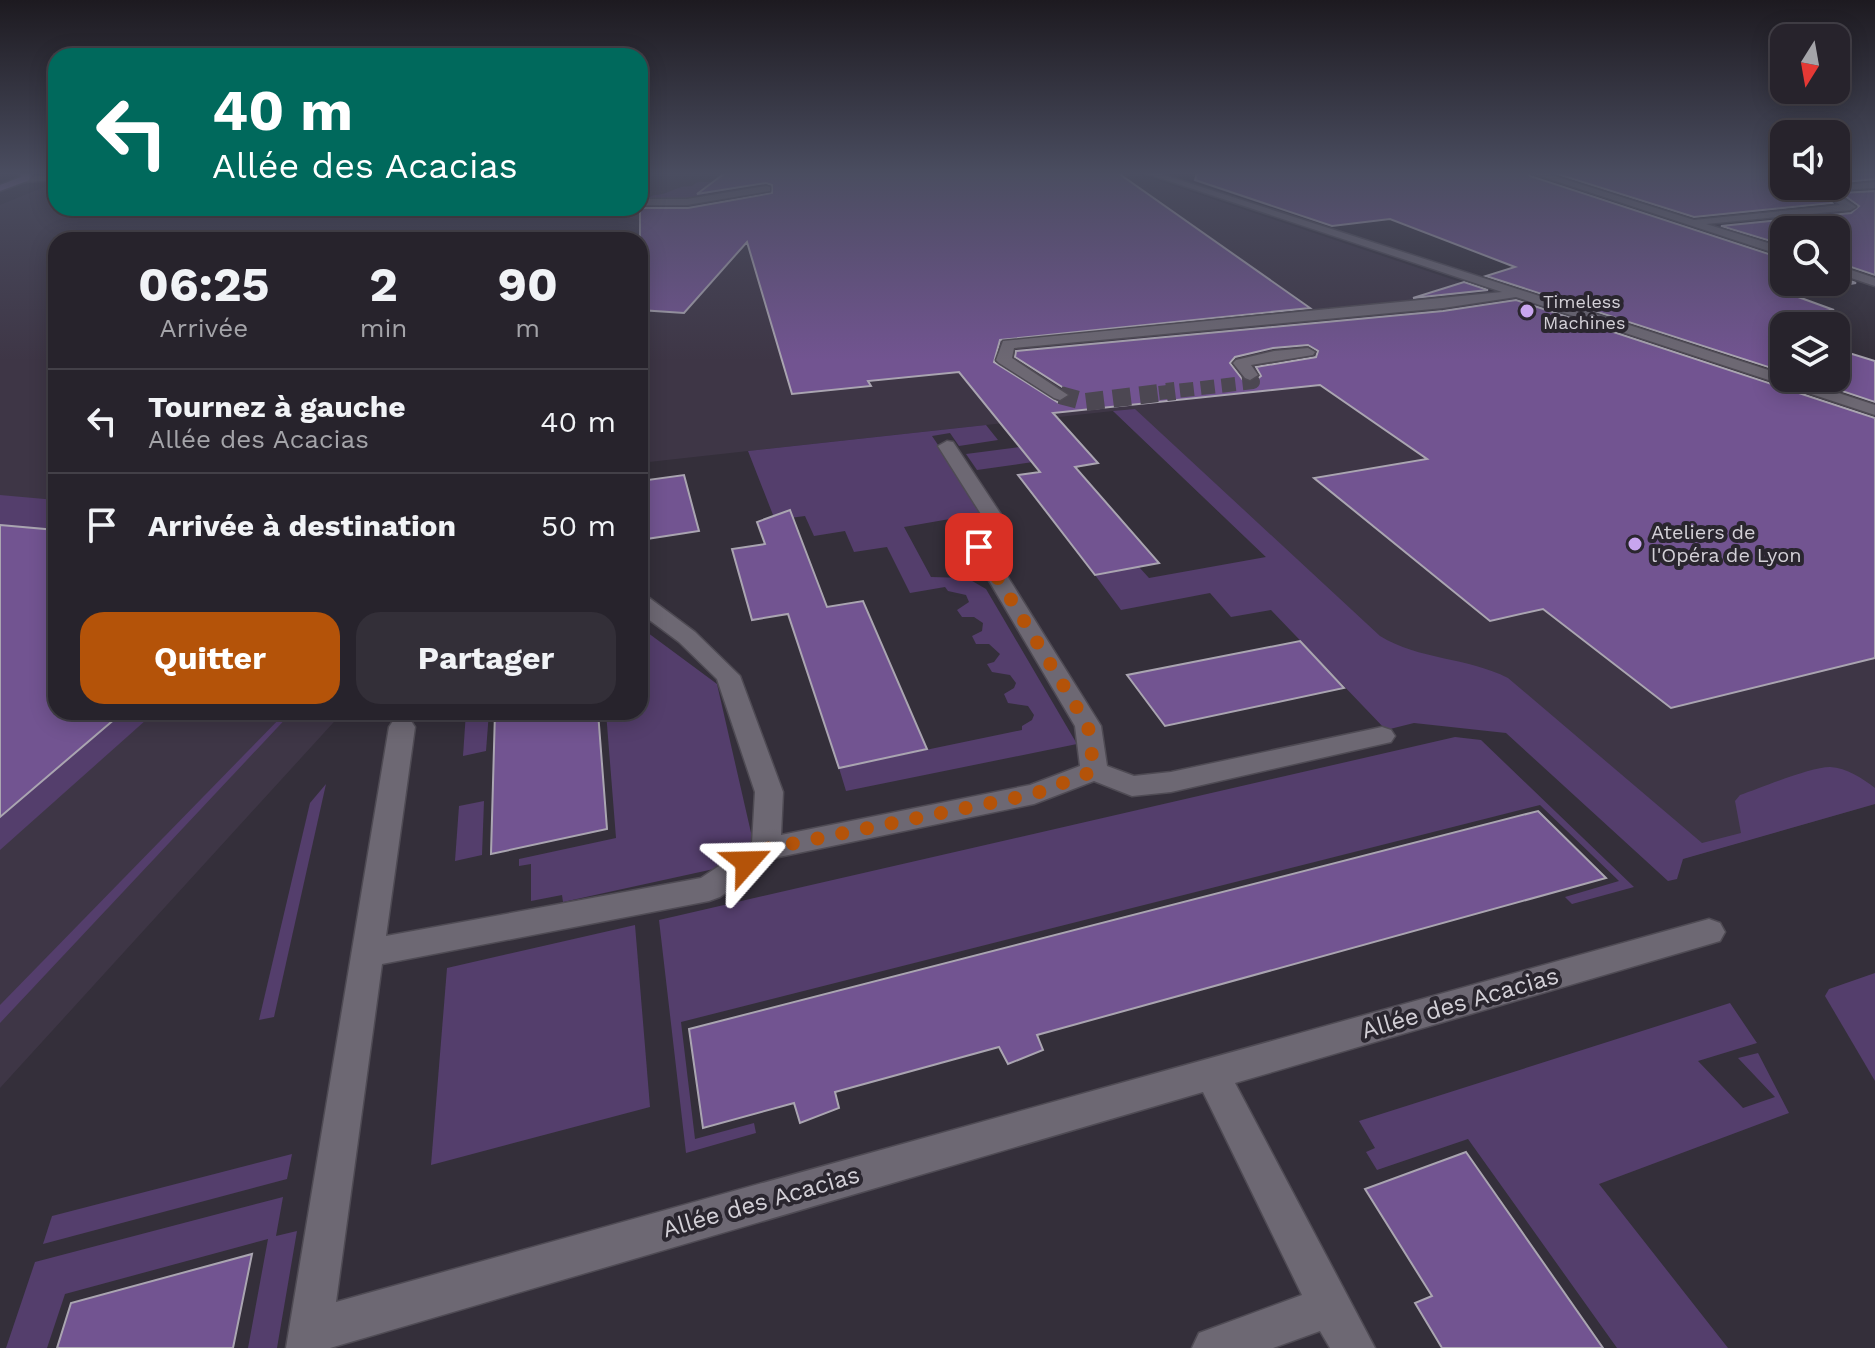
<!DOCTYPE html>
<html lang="fr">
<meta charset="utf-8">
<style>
:root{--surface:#27232c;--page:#332f38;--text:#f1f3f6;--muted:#a4a4a9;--line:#434048;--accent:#b45309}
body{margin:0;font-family:"Work Sans",sans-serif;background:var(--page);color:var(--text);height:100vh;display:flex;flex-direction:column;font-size:30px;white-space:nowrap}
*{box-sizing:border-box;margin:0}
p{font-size:26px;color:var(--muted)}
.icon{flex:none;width:44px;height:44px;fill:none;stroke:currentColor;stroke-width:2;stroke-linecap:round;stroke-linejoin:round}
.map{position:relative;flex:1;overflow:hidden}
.drawer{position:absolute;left:48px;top:232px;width:600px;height:488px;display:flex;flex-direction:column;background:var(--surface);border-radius:24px;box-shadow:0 4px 20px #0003,0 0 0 2px var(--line)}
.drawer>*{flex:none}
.top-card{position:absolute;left:48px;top:48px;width:600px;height:168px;border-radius:24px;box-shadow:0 4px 20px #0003,0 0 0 2px var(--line);background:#00695c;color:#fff;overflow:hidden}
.needle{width:52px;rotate:191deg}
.controls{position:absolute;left:1770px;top:24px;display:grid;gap:16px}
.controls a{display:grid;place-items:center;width:80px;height:80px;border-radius:16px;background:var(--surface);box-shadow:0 4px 20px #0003,0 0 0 2px var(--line);font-size:40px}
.pin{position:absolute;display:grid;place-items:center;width:68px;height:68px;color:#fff;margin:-34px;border-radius:16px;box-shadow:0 4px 12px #0006}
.me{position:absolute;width:88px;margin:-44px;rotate:65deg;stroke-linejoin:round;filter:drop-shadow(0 0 6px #0008)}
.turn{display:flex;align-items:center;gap:28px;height:168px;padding:0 32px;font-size:36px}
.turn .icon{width:104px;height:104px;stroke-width:2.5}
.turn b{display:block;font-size:56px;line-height:68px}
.eta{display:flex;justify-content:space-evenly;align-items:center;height:136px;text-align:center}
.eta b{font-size:48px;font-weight:700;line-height:56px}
.primary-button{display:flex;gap:16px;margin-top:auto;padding:16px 32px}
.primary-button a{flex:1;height:92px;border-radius:24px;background:var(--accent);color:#fff;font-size:32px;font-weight:700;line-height:92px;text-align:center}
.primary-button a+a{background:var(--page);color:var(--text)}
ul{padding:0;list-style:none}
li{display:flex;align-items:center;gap:24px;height:104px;padding:0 32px;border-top:2px solid var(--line)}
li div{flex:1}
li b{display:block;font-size:30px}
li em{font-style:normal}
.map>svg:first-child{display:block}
.built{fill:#3e3646}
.green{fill:#543e6c}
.building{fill:#725491;stroke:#aaa5b1;stroke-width:2;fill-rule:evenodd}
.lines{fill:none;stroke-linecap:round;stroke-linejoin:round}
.minor-tunnel-far1{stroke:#4c4752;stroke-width:14;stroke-dasharray:14 7;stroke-linecap:butt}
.minor-tunnel{stroke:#4c4752;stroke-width:18;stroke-dasharray:18 9;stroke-linecap:butt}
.minor-casing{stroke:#4f4b54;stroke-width:3}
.major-casing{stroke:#4f4b54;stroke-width:3}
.minor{fill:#6d6873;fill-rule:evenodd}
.major{fill:#8f73ac;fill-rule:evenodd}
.route{stroke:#b45309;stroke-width:14;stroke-dasharray:0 25.2}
.poi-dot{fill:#c8a5ee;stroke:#2a262f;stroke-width:3}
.labels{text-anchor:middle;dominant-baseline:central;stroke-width:8;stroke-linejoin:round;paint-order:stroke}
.far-poi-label{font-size:18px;fill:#d3d0d7;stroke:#2a262f;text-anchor:start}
.poi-label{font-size:20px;fill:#d3d0d7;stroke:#2a262f;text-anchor:start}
.near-street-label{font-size:24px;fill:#d3d0d7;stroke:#2a262f}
</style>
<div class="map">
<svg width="1875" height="1348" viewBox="0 0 1875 1348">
<rect width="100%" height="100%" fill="#342f3a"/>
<!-- built -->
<polygon class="built" points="640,173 1135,173 1875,421 1875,804 1682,859 1472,676 1407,692 1113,411 640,463 640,240 56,240 56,712 343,712 0,1088 0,205 56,182 56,208 640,208"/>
<!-- green -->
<g class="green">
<path d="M785,173H816L805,185L752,183L685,199H647C654,193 658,196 666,193C677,189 679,186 692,186L698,182C724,181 765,191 785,173Z"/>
<path d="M1135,409L1380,636C1419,660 1467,657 1508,678L1702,843L1741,833L1735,801L1740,795C1761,788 1810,767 1830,767C1847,768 1862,778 1875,788V804L1683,859L1677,879L1668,881L1506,733L1414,723L1386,730L1271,610L1231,617L1210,593L1121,610L1095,575L1139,567L1149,578L1266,557L1113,411Z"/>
<polygon points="986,425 998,440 959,446 950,433 932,436 984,513 904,527 931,577 967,578 986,589 1077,744 846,791 839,768 1022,730 1022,726 1032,720 1034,715 1028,706 1008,703 1004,694 1014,688 1016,683 1010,675 992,672 987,664 994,662 1000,654 989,644 976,644 972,636 982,631 983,623 974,617 962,617 957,610 969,602 966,595 948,591 945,587 910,593 887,547 854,552 845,531 814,536 805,516 775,520 748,451"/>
<polygon points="1020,447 1033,462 977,470 966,454"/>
<polygon points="0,495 56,500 56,530 0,525"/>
<polygon points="640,627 717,684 752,837 751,848 723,867 563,902 562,895 531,901 531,864 519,866 519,859 616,838 606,712 640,712"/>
<polygon points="123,712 155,712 0,850 0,817"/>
<polygon points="286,712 292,712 0,1023 0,1005"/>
<polygon points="466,712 489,712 486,751 463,756"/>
<polygon points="1455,737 1481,740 1634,887 1572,904 1565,897 1619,881 1540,805 681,1022 695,1139 754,1123 756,1133 686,1153 659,920"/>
<polygon points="326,784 274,1017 259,1020 310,803"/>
<polygon points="484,801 482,855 455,861 459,806"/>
<polygon points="635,925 650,1107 431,1165 447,968"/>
<polygon points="1875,973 1875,1081 1825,996 1829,989"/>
<polygon points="1730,1003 1757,1043 1698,1061 1743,1108 1775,1097 1738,1058 1758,1053 1789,1113 1599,1184 1728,1348 1617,1348 1468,1139 1377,1170 1366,1152 1375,1148 1359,1121"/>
<polygon points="292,1154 287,1179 43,1244 52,1216"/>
<polygon points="283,1197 276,1236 297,1231 277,1348 248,1348 268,1239 65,1294 47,1348 6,1348 35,1262"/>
</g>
<!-- building -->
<g class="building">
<path d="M725,173H1118L1310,308L1000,340L994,362L1059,403L1070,398V392L1015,357L1016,351L1443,311L1516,300L1875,418V658L1671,708L1543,609L1490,621L1314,478L1427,459L1320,385L1053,413L1098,463L1075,467L1159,563L1095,575L1018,475L1040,472L959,372L868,381L871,386L792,394L747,242L684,313L640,310V208H688L772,193V185L766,183L697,194ZM1308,345L1318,351L1316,357L1256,367L1261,376L1252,383L1243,380L1230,363L1235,357L1273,348Z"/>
<polygon points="1197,173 1528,173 1530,176 1784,259 1784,282 1836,282 1836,276 1856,283 1790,294 1834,310 1816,312 1836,319 1772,331 1784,334 1784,372 1486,276 1515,267 1390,219 1332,226 1195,180"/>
<polygon points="1554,173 1784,173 1784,186 1825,186 1825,196 1832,203 1694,217"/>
<polygon points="1836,173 1875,173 1875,179 1836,183"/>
<polygon points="1875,191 1875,275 1836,262 1836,230 1784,230 1784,245 1721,226 1851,213 1859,206 1841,193"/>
<polygon points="1464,282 1488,290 1413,298"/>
<polygon points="1836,349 1875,361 1875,402 1803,378 1836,378"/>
<polygon points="684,475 699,531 640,540 640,481"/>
<polygon points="790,510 827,607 863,601 927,749 839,768 788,614 752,620 732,549 765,544 757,522"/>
<polygon points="0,525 56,530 56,712 123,712 0,817"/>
<polygon points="1300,641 1344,688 1165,726 1127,675"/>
<polygon points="495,712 598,712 607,829 491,854"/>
<polygon points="1538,811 1606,878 1037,1035 1043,1050 1008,1064 999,1047 835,1092 839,1108 800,1123 794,1103 703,1128 689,1029"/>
<polygon points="1466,1152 1603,1348 1442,1348 1415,1303 1432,1296 1365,1189"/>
<polygon points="252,1254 233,1348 57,1348 71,1303"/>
</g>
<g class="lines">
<!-- minor-tunnel-far1 -->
<polyline class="minor-tunnel-far1" points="1159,393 1253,382 1250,375"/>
<!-- minor-tunnel -->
<polyline class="minor-tunnel" points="1060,395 1086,402 1175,391"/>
<!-- minor casing -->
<g class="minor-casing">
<g id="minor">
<polygon points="1145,173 1158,173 1784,375 1784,378 1793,378 1875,405 1875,415 1516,297 1443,308 1014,348 1012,358 1068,395 1060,400 1054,398 999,363 996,360 1003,341 1502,292"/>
<polygon points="1531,173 1545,173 1694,220 1840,205 1828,196 1828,187 1875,182 1875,188 1838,190 1838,195 1856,207 1851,210 1706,224 1784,248 1784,256"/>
<polygon points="56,174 56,180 24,182 19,179"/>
<polygon points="766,186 770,187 770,191 687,205 640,205 640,199 687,199"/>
<polygon points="1836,265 1875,278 1875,286 1836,273"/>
<polygon points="1308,348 1315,352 1313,355 1251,365 1258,375 1250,380 1245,378 1233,363 1236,360 1274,351"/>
<polygon points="947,441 953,442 1006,522 989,547 1101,726 1107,766 1134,776 1171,772 1382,727 1391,730 1395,736 1391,742 1171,792 1132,796 1094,781 1034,804 774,858 720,897 709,901 382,964 336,1302 1709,919 1720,923 1725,932 1720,941 1235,1083 1375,1348 1330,1348 1320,1331 1273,1348 1192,1348 1199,1333 1302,1295 1203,1092 330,1348 286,1348 389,727 393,721 402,718 411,721 415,727 386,936 701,878 752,844 755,792 717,679 679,642 640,613 640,595 648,597 695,632 740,676 783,792 781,835 1030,785 1080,766 1075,726 969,547 986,522 938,446"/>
</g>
</g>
<!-- major casing -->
<g class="major-casing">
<polygon id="major" points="19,173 29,173 32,176 27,181 0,191 0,185 21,177"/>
</g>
<!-- minor -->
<use href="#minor" class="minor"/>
<!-- major -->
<use href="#major" class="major"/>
</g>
<!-- sky -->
<linearGradient id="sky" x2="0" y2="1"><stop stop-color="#1d1a20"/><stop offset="0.48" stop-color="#4a4d60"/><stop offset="1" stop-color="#4a4d60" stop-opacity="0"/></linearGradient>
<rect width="1875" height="361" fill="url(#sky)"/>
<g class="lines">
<!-- route -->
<polyline class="route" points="747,862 766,849 1034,794 1094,771 1088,726 979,547"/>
</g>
<!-- markers -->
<g class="poi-dot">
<circle cx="1527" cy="311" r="8"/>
<circle cx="1635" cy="544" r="8"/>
</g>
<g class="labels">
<!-- far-poi labels -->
<g class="far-poi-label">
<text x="1543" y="301">Timeless<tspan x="1543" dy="21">Machines</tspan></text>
</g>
<!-- poi labels -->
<g class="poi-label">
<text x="1651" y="532">Ateliers de<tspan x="1651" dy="23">l'Opéra de Lyon</tspan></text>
</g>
<!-- near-street labels -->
<g class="near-street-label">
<text transform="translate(1460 1003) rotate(-16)">Allée des Acacias</text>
<text transform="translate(761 1202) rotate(-16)">Allée des Acacias</text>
</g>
</g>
</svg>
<div class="controls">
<a><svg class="needle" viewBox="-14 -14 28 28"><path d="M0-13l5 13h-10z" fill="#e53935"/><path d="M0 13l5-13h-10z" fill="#a4a4a9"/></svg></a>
<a><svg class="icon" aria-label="sound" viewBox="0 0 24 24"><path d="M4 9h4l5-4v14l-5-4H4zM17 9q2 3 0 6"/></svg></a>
<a><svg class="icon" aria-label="search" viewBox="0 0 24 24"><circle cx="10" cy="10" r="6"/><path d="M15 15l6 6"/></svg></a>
<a><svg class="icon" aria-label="layers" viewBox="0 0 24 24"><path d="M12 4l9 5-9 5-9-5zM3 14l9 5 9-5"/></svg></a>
</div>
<div class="pin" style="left:979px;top:547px;background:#d93025"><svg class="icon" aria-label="arrive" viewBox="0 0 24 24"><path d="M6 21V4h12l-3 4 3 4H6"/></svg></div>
<svg class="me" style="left:747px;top:862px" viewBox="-20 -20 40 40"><path d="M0-17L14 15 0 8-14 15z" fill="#b45309" stroke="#fff" stroke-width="4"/></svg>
<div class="top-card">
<div class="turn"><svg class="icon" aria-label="left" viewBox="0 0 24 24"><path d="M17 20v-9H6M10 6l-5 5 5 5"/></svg><div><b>40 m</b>Allée des Acacias</div></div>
</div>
<section class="drawer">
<div class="eta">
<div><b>06:25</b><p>Arrivée</p></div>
<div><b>2</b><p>min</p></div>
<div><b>90</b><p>m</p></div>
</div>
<ul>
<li><svg class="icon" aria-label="left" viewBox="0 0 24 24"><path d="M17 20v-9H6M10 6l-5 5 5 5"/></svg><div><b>Tournez à gauche</b><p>Allée des Acacias</p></div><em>40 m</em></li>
<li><svg class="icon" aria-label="arrive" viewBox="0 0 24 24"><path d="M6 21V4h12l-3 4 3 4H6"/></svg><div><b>Arrivée à destination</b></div><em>50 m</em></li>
</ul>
<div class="primary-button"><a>Quitter</a><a>Partager</a></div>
</section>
</div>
